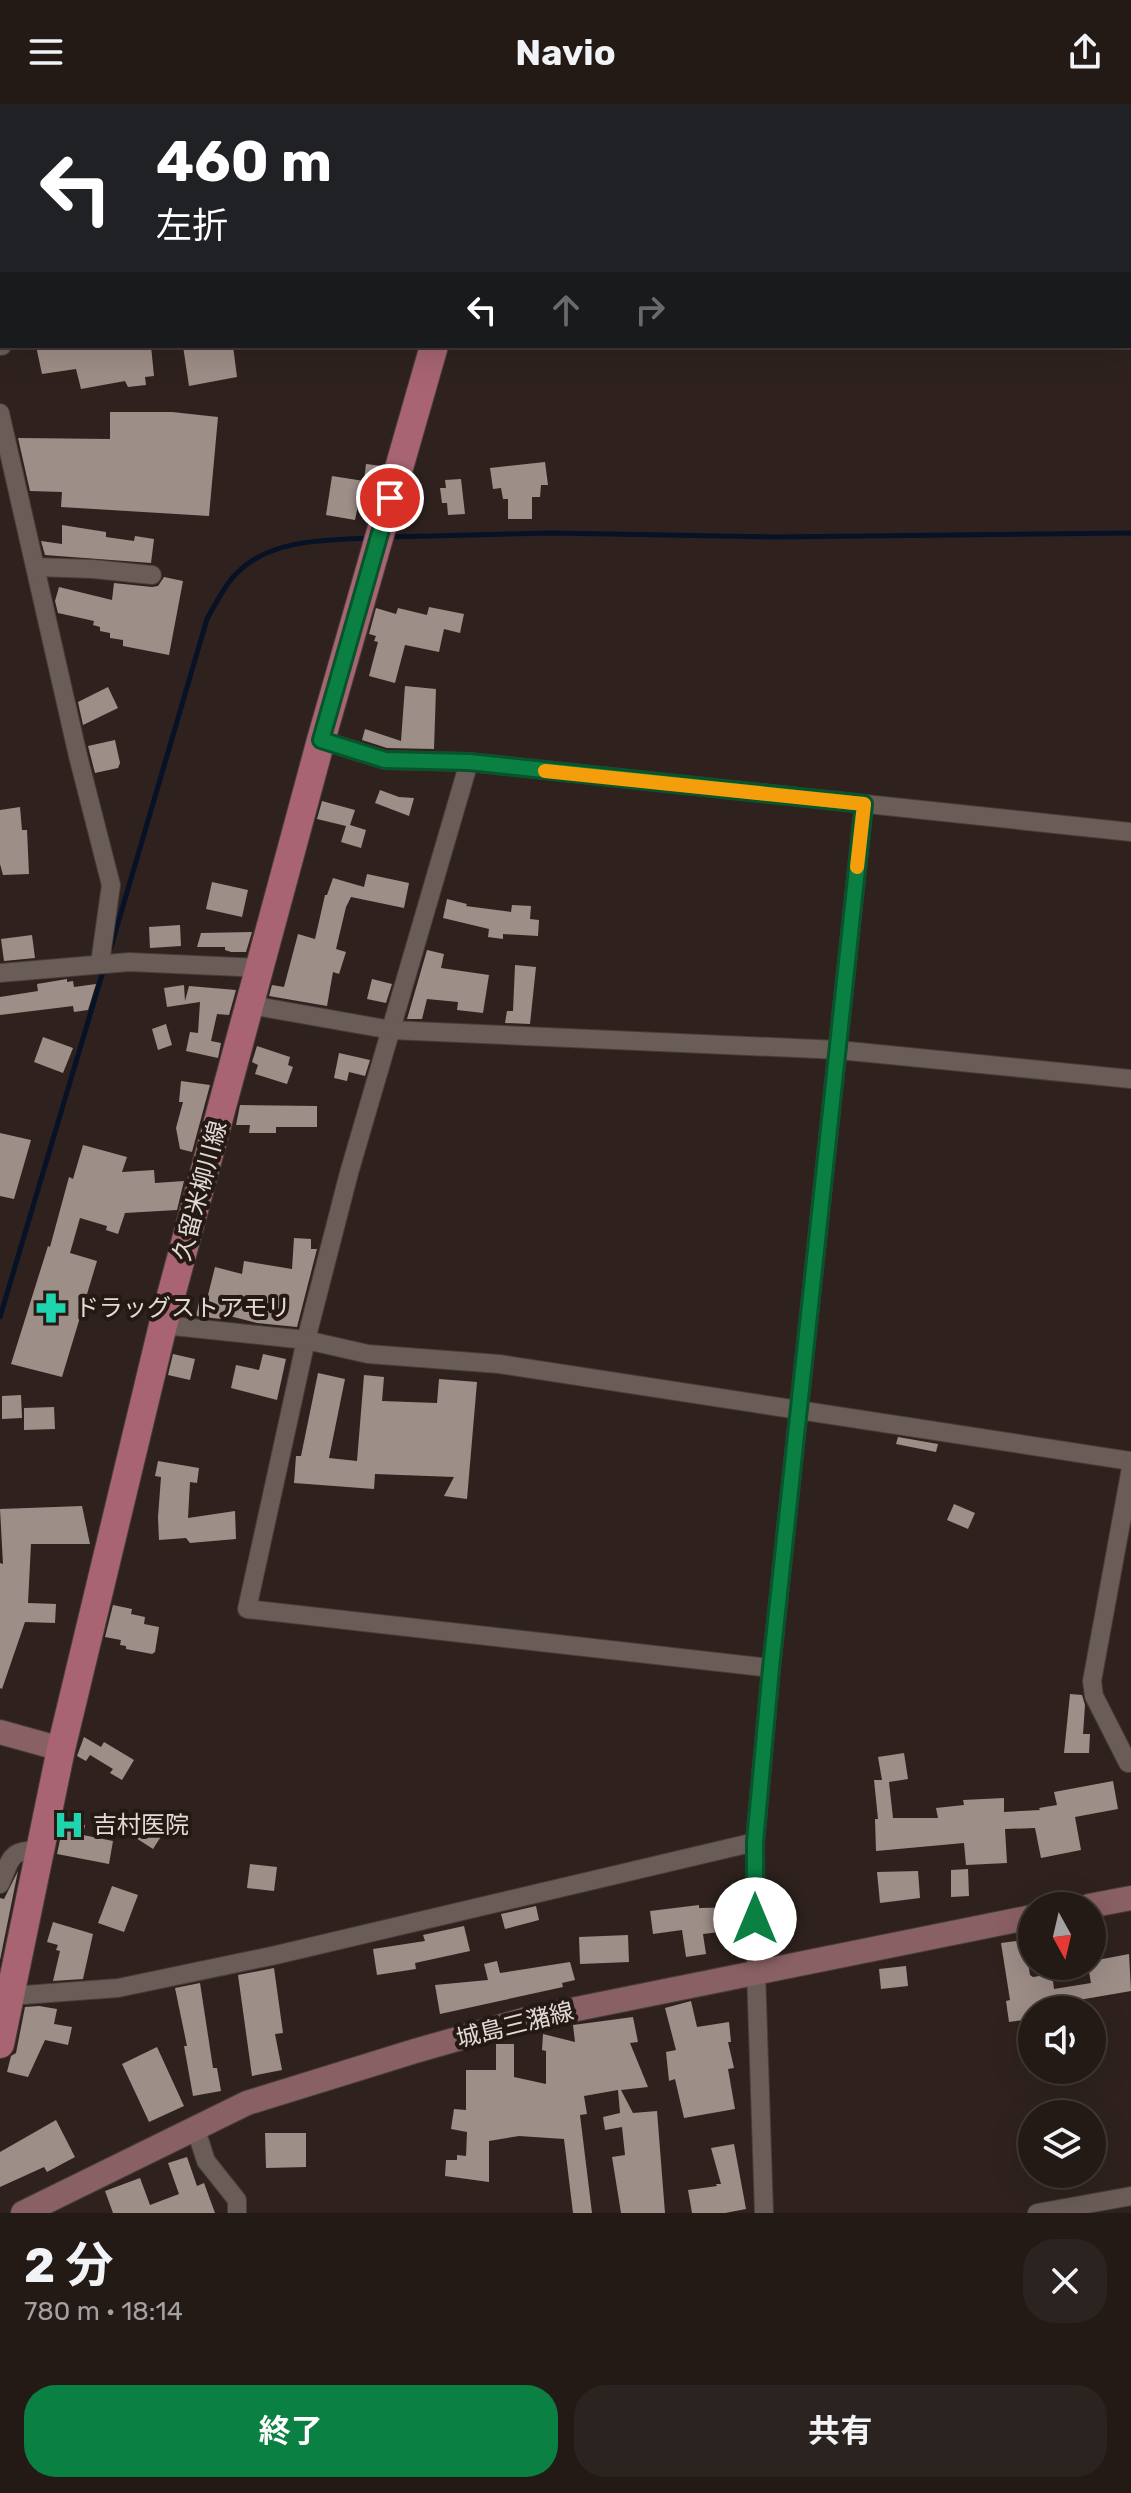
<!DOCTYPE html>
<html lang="ja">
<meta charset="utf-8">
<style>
:root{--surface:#231a16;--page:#2b231f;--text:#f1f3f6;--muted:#a3a1a1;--line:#403835;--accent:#0b8043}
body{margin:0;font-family:Rubik,"Noto Sans JP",sans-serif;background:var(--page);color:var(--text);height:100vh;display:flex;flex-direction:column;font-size:30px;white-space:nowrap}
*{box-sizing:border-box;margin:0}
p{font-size:26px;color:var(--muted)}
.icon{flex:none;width:44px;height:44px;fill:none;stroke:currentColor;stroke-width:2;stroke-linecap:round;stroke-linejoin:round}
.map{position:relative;height:2109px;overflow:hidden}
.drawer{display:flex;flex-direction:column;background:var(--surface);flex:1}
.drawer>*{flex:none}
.hud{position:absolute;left:0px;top:0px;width:1132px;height:244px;box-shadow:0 8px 32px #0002,0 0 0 2px var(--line);background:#202124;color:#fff;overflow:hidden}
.needle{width:52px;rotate:172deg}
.buttons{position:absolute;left:1018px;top:1788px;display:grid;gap:16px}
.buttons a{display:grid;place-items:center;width:88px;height:88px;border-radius:50%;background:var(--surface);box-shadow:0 8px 32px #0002,0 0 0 2px var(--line);font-size:40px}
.pin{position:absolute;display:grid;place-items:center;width:68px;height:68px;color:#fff;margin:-34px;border:4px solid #fff;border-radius:50%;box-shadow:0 2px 8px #0007}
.me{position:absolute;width:88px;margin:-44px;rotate:0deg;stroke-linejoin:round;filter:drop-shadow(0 0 6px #0008)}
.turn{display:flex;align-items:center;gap:28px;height:168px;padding:0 24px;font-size:36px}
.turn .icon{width:104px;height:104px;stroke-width:2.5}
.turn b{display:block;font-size:56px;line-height:68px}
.lanes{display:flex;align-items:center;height:76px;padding:0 24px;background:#0003;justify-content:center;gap:40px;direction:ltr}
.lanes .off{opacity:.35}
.round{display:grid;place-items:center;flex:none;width:84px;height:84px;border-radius:32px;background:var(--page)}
.head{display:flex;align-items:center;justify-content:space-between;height:136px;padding:0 24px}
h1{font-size:48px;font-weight:700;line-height:60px}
.primary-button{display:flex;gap:16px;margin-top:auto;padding:16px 24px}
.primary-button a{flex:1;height:92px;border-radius:32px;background:var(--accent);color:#fff;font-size:32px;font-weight:700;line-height:92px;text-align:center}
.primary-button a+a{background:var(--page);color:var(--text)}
header{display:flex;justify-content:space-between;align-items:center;height:104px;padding:0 24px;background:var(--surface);font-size:36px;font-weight:700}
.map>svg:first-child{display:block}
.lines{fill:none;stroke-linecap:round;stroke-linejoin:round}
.stream{stroke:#071226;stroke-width:5}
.building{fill:#9e8e88}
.street-casing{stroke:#473d3a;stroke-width:20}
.secondary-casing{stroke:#473d3a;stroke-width:26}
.primary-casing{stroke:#473d3a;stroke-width:30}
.street{stroke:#6a5c56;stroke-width:18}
.secondary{stroke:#896064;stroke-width:24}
.primary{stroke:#a86472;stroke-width:28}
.route-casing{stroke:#07532c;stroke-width:20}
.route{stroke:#0b8043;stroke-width:14}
.slow{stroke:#f59e0b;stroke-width:14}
.labels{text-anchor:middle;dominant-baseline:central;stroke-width:8;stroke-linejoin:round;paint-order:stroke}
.street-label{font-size:24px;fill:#e3dad7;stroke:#251914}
.poi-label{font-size:24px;fill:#e3dad7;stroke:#251914;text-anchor:start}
</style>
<header><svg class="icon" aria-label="menu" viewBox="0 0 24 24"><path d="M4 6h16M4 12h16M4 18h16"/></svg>Navio<svg class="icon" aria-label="share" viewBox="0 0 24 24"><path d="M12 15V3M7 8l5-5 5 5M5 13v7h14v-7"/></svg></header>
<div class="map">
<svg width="1131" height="2109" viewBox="0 0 1131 2109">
<rect width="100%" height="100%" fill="#2f221e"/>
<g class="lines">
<!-- stream -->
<g class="stream">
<polyline points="388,433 552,429 775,433 1131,429"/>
<path d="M111,843L207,515C215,501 223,484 234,472C267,435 324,436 370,434"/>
<polyline points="0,1213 104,864"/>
</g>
</g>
<!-- building -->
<g class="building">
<polygon points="36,242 151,242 154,272 145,273 146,281 128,283 125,277 81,285 76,265 42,270"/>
<polygon points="183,242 233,242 237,273 189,282"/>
<polygon points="110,308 172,308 218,313 209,412 61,403 62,388 30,387 18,334 110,335"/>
<polygon points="545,358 548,381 541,381 540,393 532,393 532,415 508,415 508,395 503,395 501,384 493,385 490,364"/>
<polygon points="366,360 382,362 373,394 360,392 355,416 326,411 332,372 364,377"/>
<polygon points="461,375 465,410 448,411 447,399 442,399 440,384 446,384 445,376"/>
<polygon points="62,421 106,428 106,433 134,437 135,432 154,435 151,459 45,451 41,437 62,440"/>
<polygon points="164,473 183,477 169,551 123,542 123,536 110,534 110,529 100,527 100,523 93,521 94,517 58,509 55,497 59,483 112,496 114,479 152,483 158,482"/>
<polygon points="429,503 464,510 460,529 444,525 439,548 405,541 395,579 369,572 378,538 374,537 376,532 369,530 376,504 396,510 398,504 427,511"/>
<polygon points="405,582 436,585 434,645 387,644 362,636 365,625 401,637"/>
<polygon points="108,583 118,604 83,621 78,598"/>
<polygon points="115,636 120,659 118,664 95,669 88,642"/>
<polygon points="380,686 399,693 414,694 409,712 375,699"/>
<polygon points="322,697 355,706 350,721 366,726 361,744 341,738 346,722 317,715"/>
<polygon points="20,703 22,726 27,726 29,770 3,771 0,760 0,706"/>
<polygon points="367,770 409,779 404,804 351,793 346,803 336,845 346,848 339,870 333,868 327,902 269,892 272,881 284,883 298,830 315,835 325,791 327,791 333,774 364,783"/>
<polygon points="212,778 248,786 242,813 206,805"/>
<polygon points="447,795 467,800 466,802 511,808 512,801 531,802 530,815 539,816 538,832 503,830 503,835 488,833 489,825 443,814"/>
<polygon points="180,821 181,842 150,844 149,823"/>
<polygon points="252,828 246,848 231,848 225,846 225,843 197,843 201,829"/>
<polygon points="32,831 35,854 4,857 1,835"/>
<polygon points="427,846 444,850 441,864 489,871 483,909 457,906 458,898 427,895 422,915 407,915"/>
<polygon points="515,861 536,863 530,920 505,919 507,907 513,907"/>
<polygon points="67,875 67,878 73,877 74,883 96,880 88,906 74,908 73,902 0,911 0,893 38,887 37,880"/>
<polygon points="372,875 392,880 386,899 367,895"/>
<polygon points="184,881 185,897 189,882 236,886 229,911 217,910 211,937 221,939 218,954 186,947 190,928 198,929 200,898 167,903 164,884"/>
<polygon points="166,920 172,941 158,946 152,925"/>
<polygon points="43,933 73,944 63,969 34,958"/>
<polygon points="257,942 290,953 288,961 293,963 287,980 255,970 258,961 252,958"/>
<polygon points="339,949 370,956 365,972 349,968 347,977 334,974"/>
<polygon points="181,977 210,981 192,1048 180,1045 176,1024 183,998 179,998"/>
<polygon points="240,1001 317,1002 317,1023 276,1023 276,1029 249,1029 250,1021 236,1021"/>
<polygon points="0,1029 31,1036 14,1095 0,1092"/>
<polygon points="83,1041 127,1053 122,1068 154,1066 155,1079 184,1077 177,1106 125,1109 118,1130 106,1126 107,1122 80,1114 70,1149 97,1157 62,1273 11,1260 48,1142 50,1143 69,1073 73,1075"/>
<polygon points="294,1134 311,1135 311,1145 317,1145 297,1223 257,1219 222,1210 221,1215 196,1212 199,1198 206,1199 215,1163 242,1170 244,1157 292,1165"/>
<polygon points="173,1250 195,1255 190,1276 168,1271"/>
<polygon points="263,1250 286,1255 277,1296 231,1284 236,1261 259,1266"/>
<polygon points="318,1269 345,1275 329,1354 357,1357 364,1271 384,1273 382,1297 437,1299 439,1275 477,1278 467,1395 444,1392 454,1373 375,1370 374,1385 294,1379 296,1352 301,1352"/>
<polygon points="21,1291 22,1314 2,1315 2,1292"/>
<polygon points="54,1303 55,1325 24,1326 24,1304"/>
<polygon points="898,1333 938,1340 936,1348 896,1340"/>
<polygon points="158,1357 199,1364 197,1379 190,1378 188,1414 235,1407 236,1435 190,1439 186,1434 159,1436 158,1413 161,1373 155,1372"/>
<polygon points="954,1400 975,1409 968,1425 947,1416"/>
<polygon points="82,1402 90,1440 31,1440 28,1499 56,1500 55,1519 25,1518 2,1585 0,1584 0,1459 3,1460 0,1405"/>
<polygon points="113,1501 132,1505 131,1510 145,1513 144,1520 159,1523 155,1548 152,1550 126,1545 126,1542 120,1541 121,1536 105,1533"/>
<polygon points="1070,1590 1082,1591 1085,1601 1083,1630 1090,1630 1089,1649 1064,1649"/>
<polygon points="84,1633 101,1643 104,1638 134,1656 122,1676 110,1669 113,1665 90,1651 86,1657 77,1652"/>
<polygon points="904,1649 908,1675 889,1678 893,1714 938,1714 936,1704 964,1701 963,1696 1004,1694 1004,1708 1040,1706 1039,1704 1057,1701 1054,1688 1113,1677 1118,1705 1075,1713 1081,1746 1041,1754 1035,1724 1005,1725 1007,1759 966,1761 964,1739 876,1747 875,1715 878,1715 874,1676 882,1676 878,1653"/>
<polygon points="154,1706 171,1717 153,1745 136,1734"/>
<polygon points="64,1717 85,1721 83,1731 113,1737 109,1760 57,1750"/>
<polygon points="250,1760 277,1763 274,1787 247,1784"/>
<polygon points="968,1765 969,1792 951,1793 951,1766"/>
<polygon points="18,1767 0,1856 0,1794 4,1795"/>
<polygon points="918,1767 920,1794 880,1799 877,1768"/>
<polygon points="112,1782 138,1791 124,1828 98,1819"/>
<polygon points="699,1801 699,1804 744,1803 744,1825 703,1830 706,1850 686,1853 682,1826 653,1830 650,1807"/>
<polygon points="536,1802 539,1816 505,1825 501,1810"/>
<polygon points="53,1818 93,1830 83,1875 53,1877 60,1847 56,1846 58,1841 47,1838"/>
<polygon points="464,1822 470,1847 415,1859 416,1865 377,1871 373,1845 425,1837 423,1831"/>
<polygon points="628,1831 629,1858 580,1860 579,1833"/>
<polygon points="1024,1836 1030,1871 1033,1873 1052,1870 1054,1885 1091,1879 1088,1862 1092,1862 1092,1857 1129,1850 1131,1887 1073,1897 1075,1906 1032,1906 1032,1915 1009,1918 1006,1897 1010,1896 1001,1839"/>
<polygon points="497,1857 500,1869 570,1858 575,1876 562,1879 563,1883 440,1910 435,1881 488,1876 484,1860"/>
<polygon points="906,1862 908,1882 881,1885 879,1865"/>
<polygon points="274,1864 283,1929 275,1930 282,1966 252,1972 238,1871"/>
<polygon points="200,1879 213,1964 217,1964 221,1987 193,1992 184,1942 187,1942 175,1884"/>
<polygon points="691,1897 697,1923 729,1918 731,1938 728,1938 734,1964 728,1965 735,2005 684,2014 675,1975 669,1977 666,1948 676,1946 665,1904"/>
<polygon points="39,1902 57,1905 54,1920 72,1923 68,1941 45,1936 28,1973 7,1968 11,1952 16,1949 25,1903"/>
<polygon points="633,1913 638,1938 630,1939 648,1983 621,1986 633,2009 657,2007 665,2109 621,2109 612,2053 625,2051 622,2023 605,2026 603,2013 620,2009 618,1986 584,1992 587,2010 580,2011 592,2109 573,2109 564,2035 519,2032 489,2037 489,2078 445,2072 446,2056 457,2056 457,2051 466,2052 467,2028 451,2025 454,2005 466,2006 466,1966 496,1966 496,1940 514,1940 514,1973 546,1980 546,1947 542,1946 543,1930 575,1938 573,1921"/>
<polygon points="157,1943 184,2002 149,2018 122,1960"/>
<polygon points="56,2016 75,2053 47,2068 44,2063 0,2083 0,2048"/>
<polygon points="265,2029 306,2029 306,2063 266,2064"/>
<polygon points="734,2040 746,2105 725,2109 692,2109 688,2086 717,2082 716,2080 721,2080 711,2044"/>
<polygon points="187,2053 197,2082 204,2079 215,2109 113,2109 105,2087 140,2074 150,2101 179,2090 168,2059"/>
</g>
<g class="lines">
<!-- street casing -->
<g class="street-casing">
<g id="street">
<polyline points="1130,57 1131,57"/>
<polyline points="0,242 2,242"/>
<polyline points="0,309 78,652 111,781 100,859"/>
<polyline points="36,463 93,465 152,471"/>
<polyline points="321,636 385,656 469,658 1131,728"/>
<polyline points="469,658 349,1069 306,1236 247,1505 771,1564"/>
<polyline points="0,869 129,858 260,864"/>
<polyline points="250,901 391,926 839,946 1131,975"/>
<polyline points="163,1221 306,1236 368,1250 499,1260 1131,1357"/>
<polyline points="1128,1659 1094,1592 1092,1577 1131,1364"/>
<path d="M0,1780C12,1754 8,1746 40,1746"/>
<polyline points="10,1892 118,1884 276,1851 755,1738"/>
<polyline points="195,2023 206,2057 237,2096 237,2109"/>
<polyline points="764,2109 756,1867 755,1738 771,1564 864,700"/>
<polyline points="1037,2109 1131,2092"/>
</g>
</g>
<!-- secondary casing -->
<g class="secondary-casing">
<g id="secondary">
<polyline points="0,1628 61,1645"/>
<polyline points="1089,1802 1131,1794"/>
<polyline points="23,2109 247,1999 415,1947 527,1915 1032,1813"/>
</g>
</g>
<!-- primary casing -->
<g class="primary-casing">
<g id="primary">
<polyline points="101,2 104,0"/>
<polyline points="510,2 511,0"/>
<polyline points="0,74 2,72"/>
<polyline points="0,1940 61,1645 163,1221 321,636 434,242"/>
</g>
</g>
<!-- street -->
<use href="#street" class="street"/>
<!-- secondary -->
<use href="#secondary" class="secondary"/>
<!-- primary -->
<use href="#primary" class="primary"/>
</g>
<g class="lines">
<!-- route casing -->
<g class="route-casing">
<polyline id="route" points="390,394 321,636 385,656 469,658 864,700 771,1564 755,1738 755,1815"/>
</g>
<!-- route -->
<use href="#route" class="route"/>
<!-- slow -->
<polyline class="slow" points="545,667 864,700 857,763"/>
</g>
<!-- icons -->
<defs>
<g id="pharmacy-bare" transform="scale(2.4)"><path d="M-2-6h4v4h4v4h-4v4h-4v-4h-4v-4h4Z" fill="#1fd5b0" stroke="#251914" stroke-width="2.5" paint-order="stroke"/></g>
<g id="hospital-bare" transform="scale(2.4)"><path d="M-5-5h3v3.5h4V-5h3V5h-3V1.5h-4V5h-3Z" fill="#1fd5b0" stroke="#251914" stroke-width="2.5" paint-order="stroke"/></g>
</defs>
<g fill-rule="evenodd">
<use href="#pharmacy-bare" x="51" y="1204"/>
<use href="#hospital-bare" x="69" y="1721"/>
</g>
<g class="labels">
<!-- street labels -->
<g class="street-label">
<text transform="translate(200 1087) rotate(-75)">久留米柳川線</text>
<text transform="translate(515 1921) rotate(-14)">城島三潴線</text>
</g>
<!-- poi labels -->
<g class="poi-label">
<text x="75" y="1204">ドラッグストアモリ</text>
<text x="93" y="1721">吉村医院</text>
</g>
</g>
</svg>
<div class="buttons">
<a><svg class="needle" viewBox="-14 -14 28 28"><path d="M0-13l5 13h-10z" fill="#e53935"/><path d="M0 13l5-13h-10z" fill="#a3a1a1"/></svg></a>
<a><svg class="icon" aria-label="sound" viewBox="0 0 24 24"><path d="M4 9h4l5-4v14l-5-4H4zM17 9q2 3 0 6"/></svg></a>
<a><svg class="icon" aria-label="layers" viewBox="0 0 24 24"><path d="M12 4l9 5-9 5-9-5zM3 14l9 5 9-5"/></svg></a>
</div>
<div class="pin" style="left:390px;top:394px;background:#d93025"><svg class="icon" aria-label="arrive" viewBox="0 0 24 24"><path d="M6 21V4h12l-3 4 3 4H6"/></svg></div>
<svg class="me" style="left:755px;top:1815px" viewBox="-20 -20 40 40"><circle r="19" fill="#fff"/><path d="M0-13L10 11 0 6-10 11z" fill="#0b8043"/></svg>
<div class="hud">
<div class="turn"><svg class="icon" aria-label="left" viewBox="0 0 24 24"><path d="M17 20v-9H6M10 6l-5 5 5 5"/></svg><div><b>460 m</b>左折</div></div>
<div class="lanes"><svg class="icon" aria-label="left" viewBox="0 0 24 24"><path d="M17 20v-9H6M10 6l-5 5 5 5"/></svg><svg class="icon off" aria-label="ahead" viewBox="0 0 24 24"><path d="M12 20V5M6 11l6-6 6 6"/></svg><svg class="icon off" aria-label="right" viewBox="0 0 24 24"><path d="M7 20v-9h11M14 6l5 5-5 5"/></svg></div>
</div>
</div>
<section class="drawer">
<div class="head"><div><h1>2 分</h1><p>780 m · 18:14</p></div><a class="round"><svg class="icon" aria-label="close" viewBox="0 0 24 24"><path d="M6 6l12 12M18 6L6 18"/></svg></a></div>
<div class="primary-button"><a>終了</a><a>共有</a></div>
</section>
